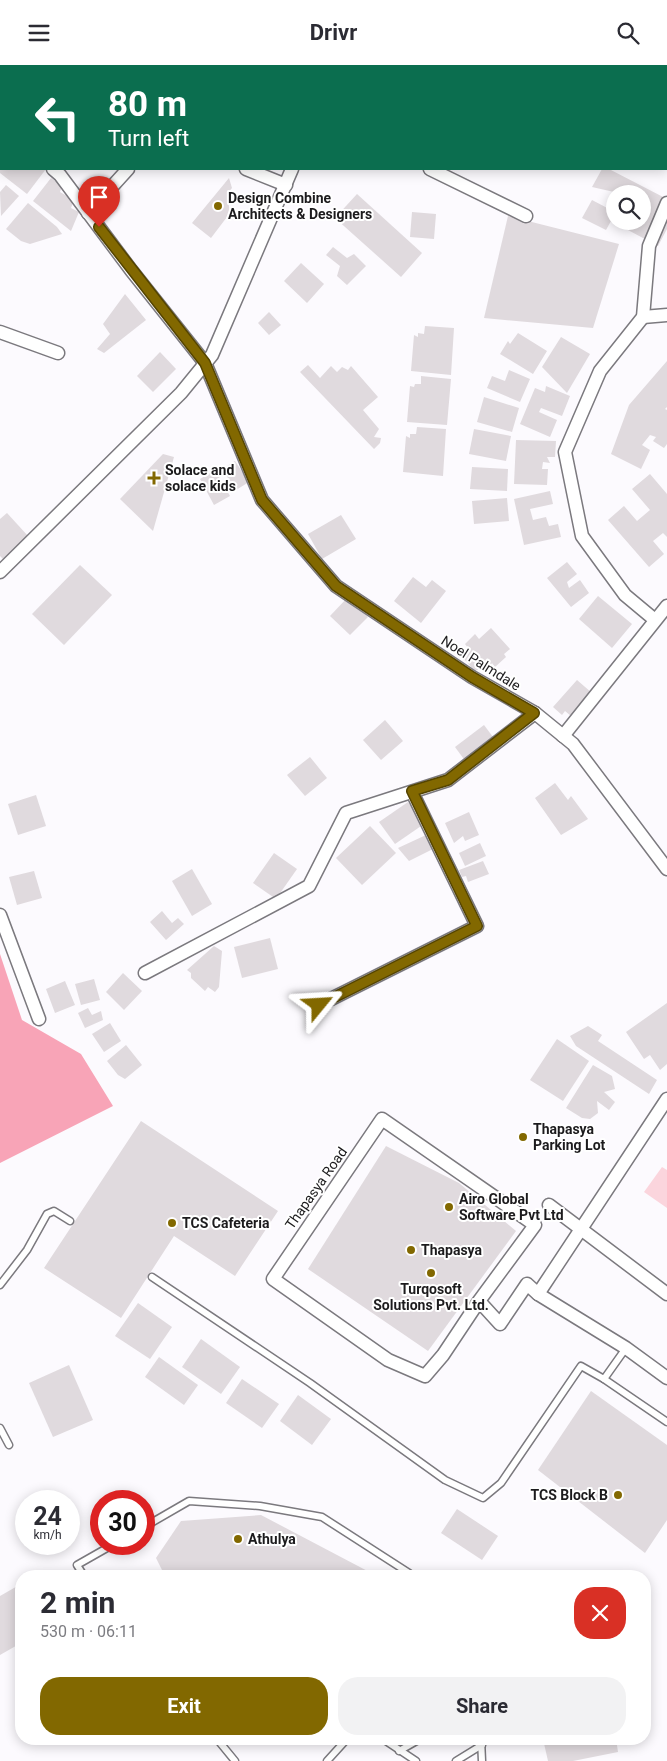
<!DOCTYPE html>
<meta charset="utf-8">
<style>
:root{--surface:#fff;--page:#f2f2f3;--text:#2b2b33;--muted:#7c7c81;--accent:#826800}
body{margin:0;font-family:Roboto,sans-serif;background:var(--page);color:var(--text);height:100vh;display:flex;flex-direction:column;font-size:19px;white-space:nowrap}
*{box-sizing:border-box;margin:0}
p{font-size:16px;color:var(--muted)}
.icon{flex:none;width:28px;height:28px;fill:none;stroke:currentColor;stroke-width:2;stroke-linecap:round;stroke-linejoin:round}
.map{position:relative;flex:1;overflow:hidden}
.drawer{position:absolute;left:15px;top:1505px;width:636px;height:175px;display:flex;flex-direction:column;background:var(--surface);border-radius:20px;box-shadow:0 2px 12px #0003}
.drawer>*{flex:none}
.top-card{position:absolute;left:0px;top:0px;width:668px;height:105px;box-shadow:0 2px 12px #0003;background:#0b6e4f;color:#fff;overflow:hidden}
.buttons{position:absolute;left:606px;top:120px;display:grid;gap:10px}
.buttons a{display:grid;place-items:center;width:45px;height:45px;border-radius:50%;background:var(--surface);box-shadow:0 2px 12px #0003;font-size:25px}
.speed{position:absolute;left:15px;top:1425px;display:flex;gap:10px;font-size:25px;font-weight:700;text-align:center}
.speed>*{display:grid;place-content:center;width:65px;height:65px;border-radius:50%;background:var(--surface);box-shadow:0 2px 12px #0003;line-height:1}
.speed small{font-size:12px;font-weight:400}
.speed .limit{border:8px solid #d22;background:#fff;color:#111}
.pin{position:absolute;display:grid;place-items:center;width:42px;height:42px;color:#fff;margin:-51px -21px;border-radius:50% 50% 50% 0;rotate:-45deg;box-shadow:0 0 5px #0007}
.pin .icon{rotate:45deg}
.me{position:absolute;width:55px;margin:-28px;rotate:63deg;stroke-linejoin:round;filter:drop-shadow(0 0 4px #0008)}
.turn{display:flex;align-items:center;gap:18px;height:105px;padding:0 25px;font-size:22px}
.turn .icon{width:65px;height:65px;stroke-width:2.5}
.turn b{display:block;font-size:35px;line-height:42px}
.round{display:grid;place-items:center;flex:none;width:52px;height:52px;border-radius:20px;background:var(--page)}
.headline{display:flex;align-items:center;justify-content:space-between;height:85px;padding:0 25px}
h1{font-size:30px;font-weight:700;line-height:38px}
.button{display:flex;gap:10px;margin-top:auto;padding:10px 25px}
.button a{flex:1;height:58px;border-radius:20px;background:var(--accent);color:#fff;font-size:20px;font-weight:700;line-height:58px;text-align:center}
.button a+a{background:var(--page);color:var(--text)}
header{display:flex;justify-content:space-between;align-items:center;height:65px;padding:0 25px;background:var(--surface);font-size:22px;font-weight:700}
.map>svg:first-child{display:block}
.green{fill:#fbd5dd}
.forest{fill:#f8a4b7}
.building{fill:#e0dade;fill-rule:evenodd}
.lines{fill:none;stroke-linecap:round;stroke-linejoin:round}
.service-casing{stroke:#7b797e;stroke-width:9}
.minor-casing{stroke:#7b797e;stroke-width:15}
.service{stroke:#fff;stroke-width:6}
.minor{stroke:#fff;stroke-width:12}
.route-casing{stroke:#544400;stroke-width:12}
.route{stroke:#826800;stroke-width:9}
.poi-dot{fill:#826800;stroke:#fff;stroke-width:2}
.labels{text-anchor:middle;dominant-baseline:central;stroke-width:4;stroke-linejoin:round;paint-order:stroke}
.poi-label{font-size:14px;font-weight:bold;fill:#1c1b1d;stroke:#fff;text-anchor:start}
.street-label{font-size:14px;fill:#1c1b1d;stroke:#fff}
</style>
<header><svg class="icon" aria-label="menu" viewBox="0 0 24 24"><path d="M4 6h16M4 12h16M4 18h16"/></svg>Drivr<svg class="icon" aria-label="search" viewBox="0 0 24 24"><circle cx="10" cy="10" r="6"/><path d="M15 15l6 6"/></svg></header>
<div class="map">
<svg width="667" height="1696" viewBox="0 0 667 1696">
<rect width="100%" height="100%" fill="#fcfafe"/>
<!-- green -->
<polygon class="green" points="662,1102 667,1105 667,1143 644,1127"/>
<!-- forest -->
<polygon class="forest" points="0,889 22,955 81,989 113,1041 0,1098"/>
<!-- building -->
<g class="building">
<polygon points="0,104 46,104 27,129 0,108"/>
<path d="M602,104H609L667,134V164L658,181L611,156L606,165L582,153L592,135L611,145L614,127L592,122ZM615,129H642V156H615Z"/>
<polygon points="51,113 62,121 60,127 74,135 71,143 79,147 71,166 33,136"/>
<polygon points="229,113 232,123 227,129 230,148 211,173 192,158"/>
<polygon points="6,120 19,131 1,151 0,127"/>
<polygon points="357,129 422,188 401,212 335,153"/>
<polygon points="28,138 57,162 62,169 30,179 21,176 6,164"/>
<polygon points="412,147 436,149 434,174 410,172"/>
<polygon points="508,151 619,179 593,263 484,253"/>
<polygon points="333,182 347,193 354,189 366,201 347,220 337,211 340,201 326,190"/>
<polygon points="301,198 324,219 307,238 284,216"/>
<polygon points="125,229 146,255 104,288 97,284 110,269 103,259"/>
<polygon points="269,247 281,260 269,270 258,258"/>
<polygon points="425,261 454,263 451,310 411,306 414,270 418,272 418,268 424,269"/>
<polygon points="518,268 547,286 533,309 500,289 508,276 510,279"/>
<polygon points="561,272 590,289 567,328 542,302"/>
<polygon points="160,287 176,304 153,327 137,311"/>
<polygon points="667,296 667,342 665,344 667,345 667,379 664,383 653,376 656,372 650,370 642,380 650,385 641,404 611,389 629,340"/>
<polygon points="308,300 320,313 331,301 337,307 342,302 348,305 351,301 378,332 363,345 379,364 374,372 381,373 380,378 374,384 300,307"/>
<polygon points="509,305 530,314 520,337 487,323 492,311 505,316"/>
<polygon points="421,311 451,314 447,360 407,357 410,321 414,322 415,319 421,319"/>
<polygon points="546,321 570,331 562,351 541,343 539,347 557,355 550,372 520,359 535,323 545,327"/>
<polygon points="484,332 519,343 512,367 477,357"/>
<polygon points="417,362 446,364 443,411 403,407 406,371 410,373 410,369 416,369"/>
<polygon points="474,364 511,371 506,396 469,389"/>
<polygon points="516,375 556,376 555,392 547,392 550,398 543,397 542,404 548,404 547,420 514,419"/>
<polygon points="163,389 174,392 153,466 120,434"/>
<polygon points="235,396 249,417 236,425 222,404"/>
<polygon points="472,402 508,404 507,426 470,424"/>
<polygon points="215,405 230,431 214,440 200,414"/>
<polygon points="650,409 667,429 667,472 663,468 653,476 664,489 649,502 608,455 624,441 637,456 650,445 632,424"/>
<polygon points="550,426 553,439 530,444 533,455 546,452 549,461 558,459 561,472 524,480 514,434"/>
<polygon points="507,433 509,456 474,459 472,436"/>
<polygon points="7,448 28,471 3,494 0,491 0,454"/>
<polygon points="341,450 356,474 322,494 308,469"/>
<polygon points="567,497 577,509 567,517 569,523 580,515 589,528 571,542 547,513"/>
<polygon points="80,500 112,530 64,580 32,549"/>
<polygon points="413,512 426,522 432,515 446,526 421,558 394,536"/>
<polygon points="598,531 632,559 612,583 579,554"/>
<polygon points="348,532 368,552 350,570 330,551"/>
<polygon points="491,563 510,584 504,589 506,592 495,602 492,598 488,604 484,599 475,607 461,590 468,583 465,579 475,569 479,574"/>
<polygon points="577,615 592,628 571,651 565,646 562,650 553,642"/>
<polygon points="385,655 403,676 381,695 363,675"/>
<polygon points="484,660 496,676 466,697 455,682"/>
<polygon points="310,692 327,713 305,731 287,710"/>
<polygon points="555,718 568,735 571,731 588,754 561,770 535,733"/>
<polygon points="36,730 46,761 18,770 8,739"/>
<polygon points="408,737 424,759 395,779 379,757"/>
<polygon points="469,747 479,770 465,776 463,771 454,778 445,758"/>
<polygon points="370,761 396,788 362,820 336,793"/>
<polygon points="426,770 433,784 409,796 398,783"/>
<polygon points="480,778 486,791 465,801 459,788"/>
<polygon points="274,788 297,804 276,834 253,818"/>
<polygon points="483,796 489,809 468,817 466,811 462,812 459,805"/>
<polygon points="192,804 212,839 192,851 172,816"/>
<polygon points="34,806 42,833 17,840 9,812"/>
<polygon points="162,846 172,858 178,853 184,859 166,875 150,857"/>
<polygon points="270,873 278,904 242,913 234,882"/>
<polygon points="214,881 222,886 219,922 215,927 208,922 205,926 191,913 191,908 187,905"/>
<polygon points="123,908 142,926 124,945 106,927"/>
<polygon points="94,914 100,935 81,940 75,919"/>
<polygon points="65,916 75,940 55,948 46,924"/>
<polygon points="667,938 667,999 660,1005 650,990 644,994 626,967"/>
<polygon points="88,943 92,950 101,946 103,955 85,963 78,948"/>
<polygon points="110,958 121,976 104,987 92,969"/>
<polygon points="588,961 602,970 598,976 657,1015 649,1029 576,981 570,971"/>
<polygon points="557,974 589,996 563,1036 530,1015"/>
<polygon points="126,980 142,1000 125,1014 118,1010 107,996"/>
<polygon points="593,1000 612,1011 615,1024 604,1027 615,1037 609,1045 597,1036 598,1048 590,1054 582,1053 566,1043"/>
<polygon points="141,1056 278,1146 235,1211 174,1171 121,1253 44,1203"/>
<polygon points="386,1081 459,1118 516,1166 428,1286 308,1204"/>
<polygon points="138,1238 172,1262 150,1294 115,1271"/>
<polygon points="201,1274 240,1302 221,1329 182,1302"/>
<polygon points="159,1292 198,1320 184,1340 145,1312"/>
<polygon points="69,1300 93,1355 53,1372 29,1318"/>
<polygon points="242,1314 279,1339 262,1363 226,1338"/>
<polygon points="591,1326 667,1380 667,1455 645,1488 538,1405"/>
<polygon points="298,1330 331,1354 312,1380 280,1356"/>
<polygon points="457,1444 498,1471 482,1495 441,1468"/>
<polygon points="261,1450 377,1511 165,1511 156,1493 181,1456"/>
<polygon points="21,1519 21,1578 0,1590 0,1531"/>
<polygon points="543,1674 616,1674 618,1687 573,1696 548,1696"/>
</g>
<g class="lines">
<!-- service casing -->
<g class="service-casing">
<g id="service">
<polyline points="152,1212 310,1318 445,1415 483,1433 501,1418 581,1301 604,1314 626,1283"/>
<polyline points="0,1220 27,1185 47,1149 54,1146 70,1156"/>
<polyline points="604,1314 667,1357"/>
<polyline points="0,1363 9,1380"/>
<polyline points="144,1462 189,1436 260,1441 322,1452 409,1508 411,1511"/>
<polyline points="84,1511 77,1500 114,1479"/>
<polyline points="217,1674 235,1696"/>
<polyline points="383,1674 416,1696"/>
<polyline points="481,1674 482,1696"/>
<polyline points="399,1686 420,1674"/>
<polyline points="327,1696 347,1674"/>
<polyline points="456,1696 482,1680"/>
</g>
</g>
<!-- minor casing -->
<g class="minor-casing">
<g id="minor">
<polyline points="183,0 185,1"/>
<polyline points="215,1 216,0"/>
<polyline points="330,1 330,0"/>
<polyline points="0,64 1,63"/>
<polyline points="53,104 60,110 131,205 205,298 262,435 336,521 472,612 535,648 573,679 667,804"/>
<polyline points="246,104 286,120"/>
<polyline points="430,104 526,151"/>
<polyline points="88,148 128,104"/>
<polyline points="643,252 667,250"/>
<polyline points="0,267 58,288"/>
<polyline points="0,507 181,328 212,290 292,104"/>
<polyline points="655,555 625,530 582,471 565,387 600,306 643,252 649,181 667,138"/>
<polyline points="563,671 667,541"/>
<polyline points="0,850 39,954"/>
<polyline points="145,908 309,821 346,748 448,715 535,648"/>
<polyline points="319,940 477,861 412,727"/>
<polyline points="667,1034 538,1229 626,1283 667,1313"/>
<polyline points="549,1140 667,1229"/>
<polyline points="479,1236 535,1160 382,1054 273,1214 388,1295 425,1311 443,1290 479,1236 500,1259 527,1219 538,1229"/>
</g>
</g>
<!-- service -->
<use href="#service" class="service"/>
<!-- minor -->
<use href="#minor" class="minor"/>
</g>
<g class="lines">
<!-- route casing -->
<g class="route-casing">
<polyline id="route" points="99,162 205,298 262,435 336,521 472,612 534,648 448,715 412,726 477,861 319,940"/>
</g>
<!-- route -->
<use href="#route" class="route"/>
</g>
<!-- markers -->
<g class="poi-dot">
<circle cx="218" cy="141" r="5"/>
<path d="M151.5 405.5h5v5h5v5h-5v5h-5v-5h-5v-5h5z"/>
<circle cx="523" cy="1072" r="5"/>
<circle cx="449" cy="1142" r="5"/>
<circle cx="172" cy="1158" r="5"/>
<circle cx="411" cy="1185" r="5"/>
<circle cx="431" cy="1208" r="5"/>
<circle cx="618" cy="1430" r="5"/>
<circle cx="238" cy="1474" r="5"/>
</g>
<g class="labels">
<!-- poi labels -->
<g class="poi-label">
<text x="228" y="133">Design Combine<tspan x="228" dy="16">Architects &amp; Designers</tspan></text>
<text x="165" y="405">Solace and<tspan x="165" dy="16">solace kids</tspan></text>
<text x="533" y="1064">Thapasya<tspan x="533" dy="16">Parking Lot</tspan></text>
<text x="459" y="1134">Airo Global<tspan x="459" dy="16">Software Pvt Ltd</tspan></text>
<text x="182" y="1158">TCS Cafeteria</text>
<text x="421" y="1185">Thapasya</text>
<text x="431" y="1224" text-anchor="middle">Turqosoft<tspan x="431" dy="16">Solutions Pvt. Ltd.</tspan></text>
<text x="608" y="1430" text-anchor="end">TCS Block B</text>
<text x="248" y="1474">Athulya</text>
</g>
<!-- street labels -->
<g class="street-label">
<text transform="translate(481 598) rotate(32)">Noel Palmdale</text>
<text transform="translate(316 1123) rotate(-55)">Thapasya Road</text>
</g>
</g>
</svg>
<div class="buttons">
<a><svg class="icon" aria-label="search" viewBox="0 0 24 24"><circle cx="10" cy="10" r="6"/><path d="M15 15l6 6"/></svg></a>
</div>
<div class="speed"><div>24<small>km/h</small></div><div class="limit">30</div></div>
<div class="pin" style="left:99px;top:162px;background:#d93025"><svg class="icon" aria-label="arrive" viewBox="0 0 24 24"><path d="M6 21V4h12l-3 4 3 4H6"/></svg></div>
<svg class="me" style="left:319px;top:940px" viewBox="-20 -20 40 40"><path d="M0-17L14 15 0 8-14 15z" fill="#826800" stroke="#fff" stroke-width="4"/></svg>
<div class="top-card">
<div class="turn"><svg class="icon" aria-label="left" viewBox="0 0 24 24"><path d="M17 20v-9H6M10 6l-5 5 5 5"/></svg><div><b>80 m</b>Turn left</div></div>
</div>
<section class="drawer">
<div class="headline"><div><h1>2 min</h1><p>530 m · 06:11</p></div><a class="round" style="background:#d93025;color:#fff"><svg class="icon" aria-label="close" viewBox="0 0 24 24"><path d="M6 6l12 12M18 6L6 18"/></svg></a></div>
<div class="button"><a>Exit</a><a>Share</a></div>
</section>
</div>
